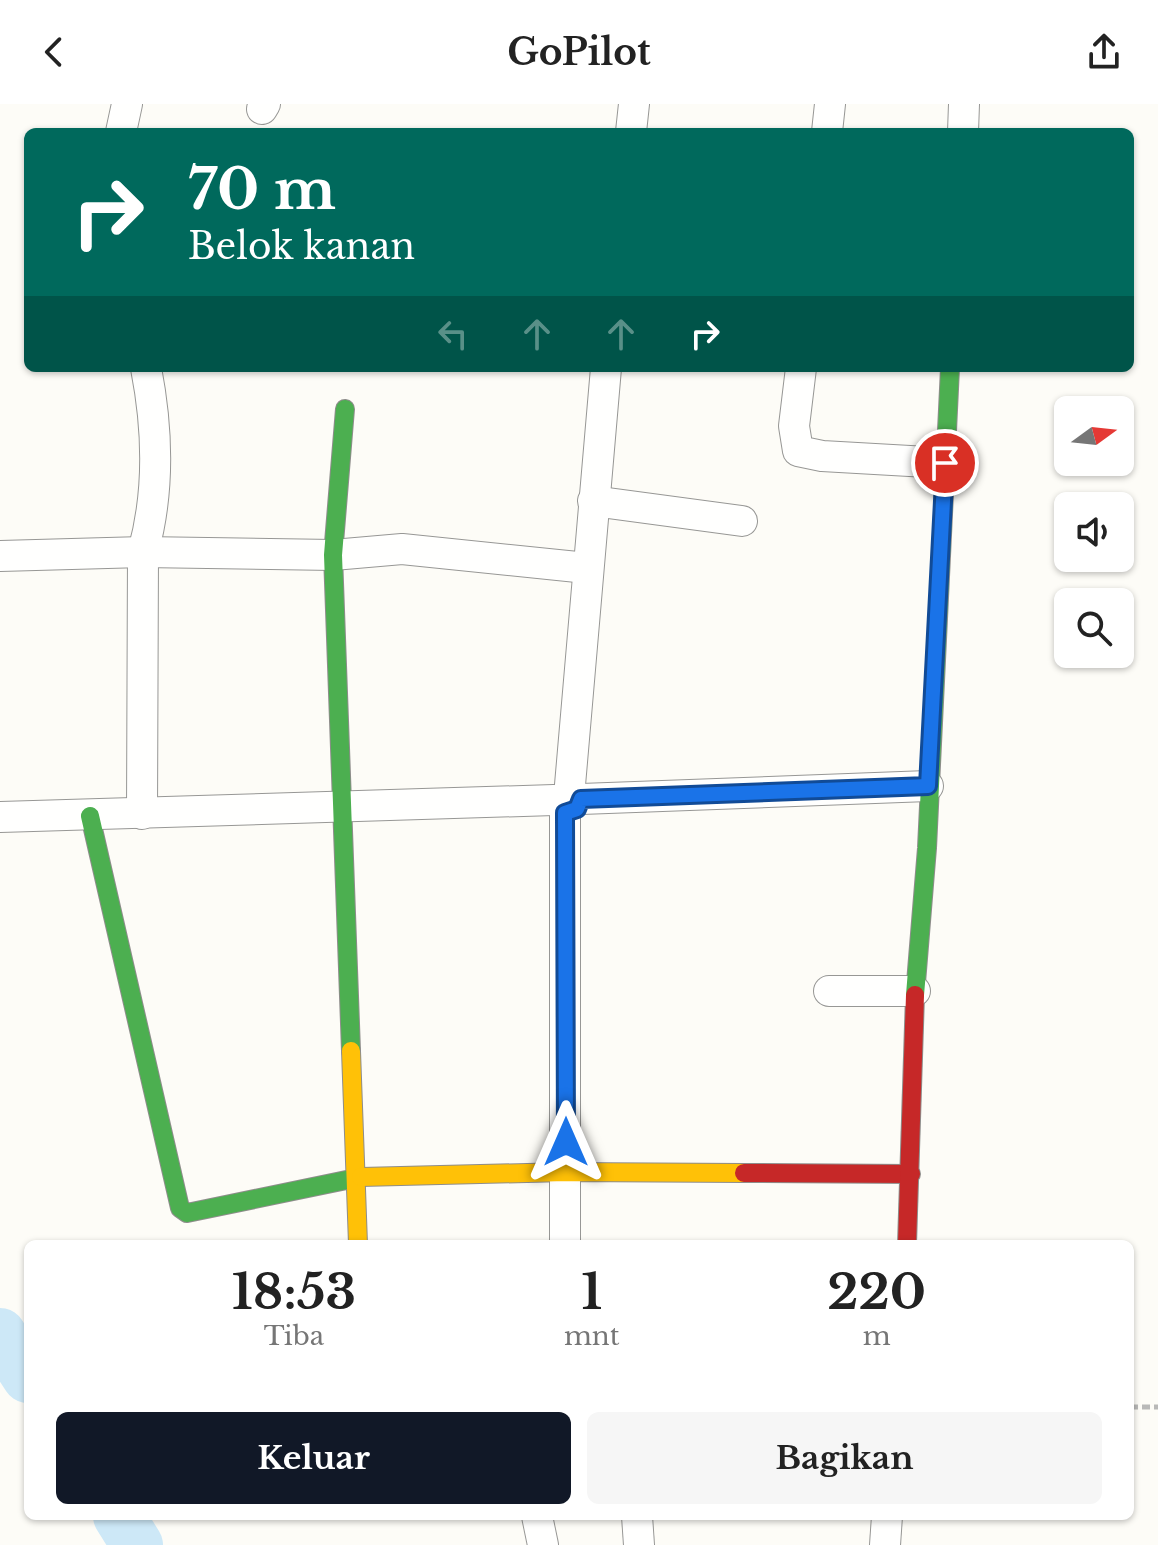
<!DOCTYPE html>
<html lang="id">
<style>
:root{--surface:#fff;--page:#f6f6f6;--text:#222;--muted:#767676;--accent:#111827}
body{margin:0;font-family:"Libre Baskerville",serif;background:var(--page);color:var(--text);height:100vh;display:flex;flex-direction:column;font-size:30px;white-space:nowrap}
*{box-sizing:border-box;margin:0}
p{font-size:26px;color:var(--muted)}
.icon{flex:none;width:44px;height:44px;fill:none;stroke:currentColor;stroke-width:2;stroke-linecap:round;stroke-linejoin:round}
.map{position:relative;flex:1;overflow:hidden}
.panel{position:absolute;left:24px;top:1136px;width:1110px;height:280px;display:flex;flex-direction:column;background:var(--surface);border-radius:12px;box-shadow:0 2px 6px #0004}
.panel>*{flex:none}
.guide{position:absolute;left:24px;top:24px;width:1110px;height:244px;border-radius:12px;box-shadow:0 2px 6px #0004;background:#00695c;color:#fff;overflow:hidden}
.needle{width:52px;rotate:75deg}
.buttons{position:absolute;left:1054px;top:292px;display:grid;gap:16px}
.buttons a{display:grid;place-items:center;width:80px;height:80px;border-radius:12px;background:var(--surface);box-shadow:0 2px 6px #0004;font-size:40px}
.pin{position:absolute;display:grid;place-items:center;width:68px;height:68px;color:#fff;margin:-34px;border:4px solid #fff;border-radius:50%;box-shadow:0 2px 8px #0007}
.me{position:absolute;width:88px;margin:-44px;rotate:0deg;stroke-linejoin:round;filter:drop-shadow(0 0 6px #0008)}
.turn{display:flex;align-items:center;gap:28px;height:168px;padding:0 32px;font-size:36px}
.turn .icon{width:104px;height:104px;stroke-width:2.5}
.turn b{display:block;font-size:56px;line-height:68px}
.lanes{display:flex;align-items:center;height:76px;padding:0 32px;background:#0003;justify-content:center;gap:40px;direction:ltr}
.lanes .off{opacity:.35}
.eta{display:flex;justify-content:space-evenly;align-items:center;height:136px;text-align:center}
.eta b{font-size:48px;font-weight:700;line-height:56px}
.action{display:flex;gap:16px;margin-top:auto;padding:16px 32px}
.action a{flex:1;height:92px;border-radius:12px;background:var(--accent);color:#fff;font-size:32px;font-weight:700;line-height:92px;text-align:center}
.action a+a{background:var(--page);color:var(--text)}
header{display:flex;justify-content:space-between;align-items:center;height:104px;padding:0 32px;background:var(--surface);font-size:36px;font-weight:700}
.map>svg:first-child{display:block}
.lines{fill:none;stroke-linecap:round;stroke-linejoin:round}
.river{stroke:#cde8f7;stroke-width:52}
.street-casing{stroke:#979795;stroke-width:32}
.fast-casing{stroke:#8e8d8b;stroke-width:20}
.slow-casing{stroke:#8e8d8b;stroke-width:20}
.jam-casing{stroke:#8e8d8b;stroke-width:20}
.path{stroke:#b9b9b8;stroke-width:5;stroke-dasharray:8 4;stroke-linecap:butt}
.street{stroke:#fffffe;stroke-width:30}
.fast{stroke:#4caf50;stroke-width:18}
.slow{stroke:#ffc107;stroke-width:18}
.jam{stroke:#c62828;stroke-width:18}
.route-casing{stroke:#114b97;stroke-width:20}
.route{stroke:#1a73e8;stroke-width:14}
</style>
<header><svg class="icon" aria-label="back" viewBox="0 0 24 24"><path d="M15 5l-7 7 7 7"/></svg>GoPilot<svg class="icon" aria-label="share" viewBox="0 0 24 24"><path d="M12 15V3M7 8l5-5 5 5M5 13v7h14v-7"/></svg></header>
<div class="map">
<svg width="1158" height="1441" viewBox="0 0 1158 1441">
<rect width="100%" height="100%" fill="#fdfcf7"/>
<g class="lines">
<!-- river -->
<g class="river">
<polyline points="0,1230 28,1273"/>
<polyline points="119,1412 137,1441"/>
</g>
<!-- street casing -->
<g class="street-casing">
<g id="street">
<polyline points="262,5 265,0"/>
<polyline points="121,28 127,0"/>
<polyline points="631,28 634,0"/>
<polyline points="827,28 830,0"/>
<polyline points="963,28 964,0"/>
<polyline points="801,264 794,322 798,347 822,352 945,359"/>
<polyline points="593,397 742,417"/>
<polyline points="0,452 143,448 333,451 402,445 587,464"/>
<polyline points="570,681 606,264"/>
<polyline points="581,695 928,682"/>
<path d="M142,710L143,448C160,387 158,326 146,264"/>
<polyline points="0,713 554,696"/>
<polyline points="829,887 915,887"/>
<polyline points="565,1140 565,709"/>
<polyline points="537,1412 543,1441"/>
<polyline points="637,1412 639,1441"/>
<polyline points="885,1441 887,1412"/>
</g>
</g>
<!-- fast casing -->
<g class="fast-casing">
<g id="fast">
<polyline points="345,305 333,451 351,947"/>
<polyline points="90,712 180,1104 187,1109 361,1073"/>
<polyline points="915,891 927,744 950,264"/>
</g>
</g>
<!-- slow casing -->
<g class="slow-casing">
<g id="slow">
<polyline points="351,947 358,1140"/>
<polyline points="361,1073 566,1068 744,1069"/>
</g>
</g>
<!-- jam casing -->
<g class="jam-casing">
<g id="jam">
<polyline points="744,1069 911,1070"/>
<polyline points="907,1140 915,891"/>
</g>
</g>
<!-- path -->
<polyline class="path" points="1130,1303 1158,1303"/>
<!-- street -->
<use href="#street" class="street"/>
<!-- fast -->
<use href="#fast" class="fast"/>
<!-- slow -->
<use href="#slow" class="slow"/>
<!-- jam -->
<use href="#jam" class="jam"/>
</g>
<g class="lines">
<!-- route casing -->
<g class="route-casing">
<polyline id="route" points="566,1038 565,709 577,705 581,695 928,682 945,359"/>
</g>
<!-- route -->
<use href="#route" class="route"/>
</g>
</svg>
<div class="buttons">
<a><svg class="needle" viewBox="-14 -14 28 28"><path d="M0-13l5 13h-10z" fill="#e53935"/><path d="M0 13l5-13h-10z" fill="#767676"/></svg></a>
<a><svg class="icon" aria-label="sound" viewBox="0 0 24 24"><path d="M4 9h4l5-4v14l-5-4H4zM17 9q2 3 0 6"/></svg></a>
<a><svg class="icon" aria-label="search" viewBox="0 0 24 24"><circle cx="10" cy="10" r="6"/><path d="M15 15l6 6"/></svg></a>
</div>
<div class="pin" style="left:945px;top:359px;background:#d93025"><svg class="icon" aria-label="arrive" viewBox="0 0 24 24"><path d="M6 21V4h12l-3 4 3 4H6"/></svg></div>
<svg class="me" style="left:566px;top:1038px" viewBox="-20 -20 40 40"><path d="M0-17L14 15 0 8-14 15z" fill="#1a73e8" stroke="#fff" stroke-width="4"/></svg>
<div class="guide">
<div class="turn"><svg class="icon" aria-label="right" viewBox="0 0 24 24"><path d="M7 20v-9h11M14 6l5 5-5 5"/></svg><div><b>70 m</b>Belok kanan</div></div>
<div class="lanes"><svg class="icon off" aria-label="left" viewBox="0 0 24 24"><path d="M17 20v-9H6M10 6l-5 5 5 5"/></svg><svg class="icon off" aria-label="ahead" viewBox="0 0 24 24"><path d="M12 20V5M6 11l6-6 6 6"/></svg><svg class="icon off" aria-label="ahead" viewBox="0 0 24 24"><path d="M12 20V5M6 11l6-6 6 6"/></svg><svg class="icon" aria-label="right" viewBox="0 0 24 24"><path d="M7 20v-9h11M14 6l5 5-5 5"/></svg></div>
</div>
<section class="panel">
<div class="eta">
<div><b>18:53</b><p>Tiba</p></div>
<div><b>1</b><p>mnt</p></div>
<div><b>220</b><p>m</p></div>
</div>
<div class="action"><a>Keluar</a><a>Bagikan</a></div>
</section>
</div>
